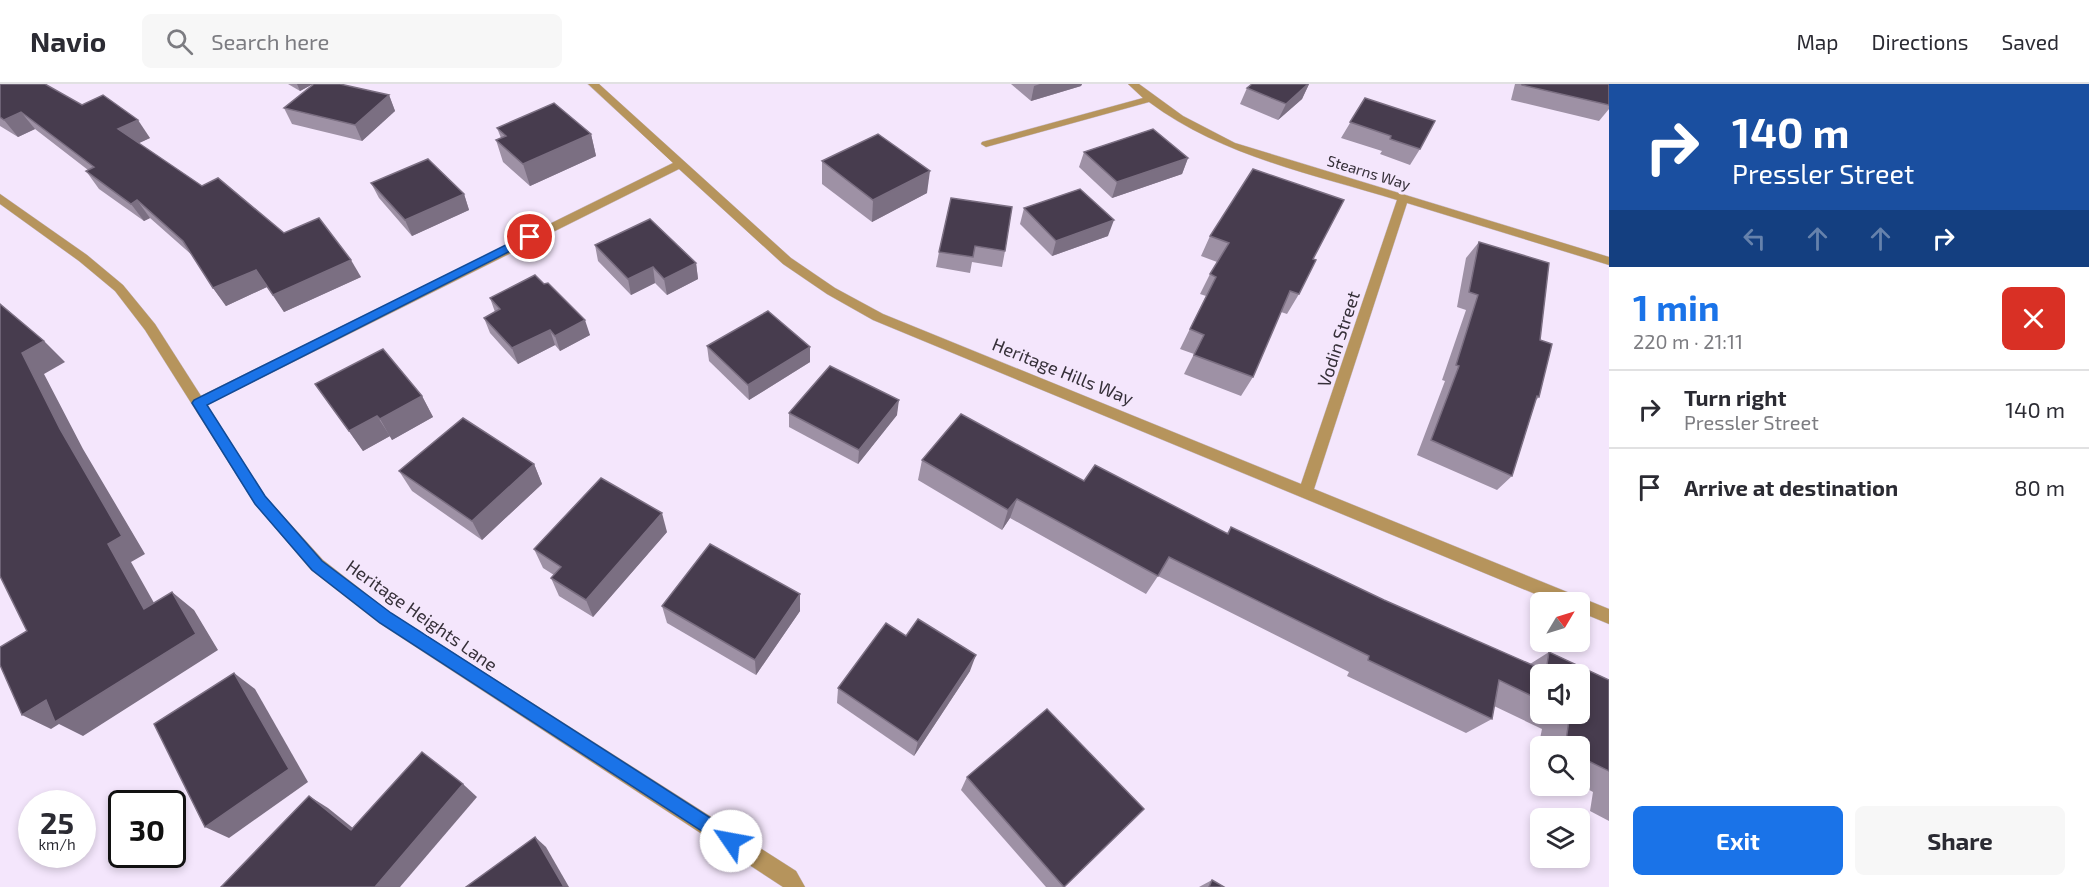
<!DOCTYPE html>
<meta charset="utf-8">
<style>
:root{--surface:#fff;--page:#f7f7f7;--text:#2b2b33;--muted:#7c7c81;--line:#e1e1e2;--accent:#1a73e8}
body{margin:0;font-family:"Exo 2",sans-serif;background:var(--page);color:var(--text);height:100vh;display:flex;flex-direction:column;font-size:22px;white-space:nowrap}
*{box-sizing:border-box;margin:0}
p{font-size:20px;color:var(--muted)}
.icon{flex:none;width:33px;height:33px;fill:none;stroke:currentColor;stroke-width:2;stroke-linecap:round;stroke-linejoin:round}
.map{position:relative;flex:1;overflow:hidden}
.side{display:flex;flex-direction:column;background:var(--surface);width:480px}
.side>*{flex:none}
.guide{background:#1a4fa0;color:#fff;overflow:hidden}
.needle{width:39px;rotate:52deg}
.tools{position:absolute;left:1530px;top:508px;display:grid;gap:12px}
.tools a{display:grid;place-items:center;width:60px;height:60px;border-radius:9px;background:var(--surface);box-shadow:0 3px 9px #0003;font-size:30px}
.speed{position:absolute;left:18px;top:706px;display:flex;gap:12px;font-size:30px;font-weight:700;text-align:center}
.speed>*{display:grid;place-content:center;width:78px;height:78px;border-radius:50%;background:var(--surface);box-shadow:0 3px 9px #0003;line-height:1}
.speed small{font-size:15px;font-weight:400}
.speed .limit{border:3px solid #111;border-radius:9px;background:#fff;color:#111}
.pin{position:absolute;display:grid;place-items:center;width:51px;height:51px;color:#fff;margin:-26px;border:3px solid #fff;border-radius:50%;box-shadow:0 2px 6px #0007}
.me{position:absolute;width:66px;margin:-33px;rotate:303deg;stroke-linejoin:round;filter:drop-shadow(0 0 4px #0008)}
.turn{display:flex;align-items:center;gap:21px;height:126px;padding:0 24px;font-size:27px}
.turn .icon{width:78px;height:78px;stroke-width:2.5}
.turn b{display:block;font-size:42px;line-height:51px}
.lanes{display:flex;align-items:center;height:57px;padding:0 24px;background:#0003;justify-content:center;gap:30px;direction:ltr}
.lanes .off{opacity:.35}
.round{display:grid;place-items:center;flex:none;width:63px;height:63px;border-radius:9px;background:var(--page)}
.overview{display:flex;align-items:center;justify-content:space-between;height:102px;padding:0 24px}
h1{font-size:36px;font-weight:700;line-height:45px;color:var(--accent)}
.button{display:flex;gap:12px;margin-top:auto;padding:12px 24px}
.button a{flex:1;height:69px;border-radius:9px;background:var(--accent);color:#fff;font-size:24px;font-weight:700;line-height:69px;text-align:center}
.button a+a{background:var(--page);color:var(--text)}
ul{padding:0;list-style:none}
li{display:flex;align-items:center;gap:18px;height:78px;padding:0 24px;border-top:2px solid var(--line)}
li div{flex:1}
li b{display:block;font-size:22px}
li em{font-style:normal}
header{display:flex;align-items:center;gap:36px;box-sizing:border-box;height:84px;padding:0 30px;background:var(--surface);border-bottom:2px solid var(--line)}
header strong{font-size:28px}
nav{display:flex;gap:33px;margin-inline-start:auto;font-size:21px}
.search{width:420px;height:54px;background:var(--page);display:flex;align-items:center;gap:15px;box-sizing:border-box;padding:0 21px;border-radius:9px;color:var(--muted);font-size:22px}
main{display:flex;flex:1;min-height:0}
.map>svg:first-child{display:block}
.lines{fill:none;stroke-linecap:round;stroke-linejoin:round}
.minor-casing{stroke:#cec2d5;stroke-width:1}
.minor{fill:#b6945c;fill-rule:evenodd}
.wall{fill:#9e91a5;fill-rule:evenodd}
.shaded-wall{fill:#7b6f82}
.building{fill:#473c4e;stroke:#7b6f82;stroke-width:1.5}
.route{fill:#1a73e8;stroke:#114b97;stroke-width:1.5}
.labels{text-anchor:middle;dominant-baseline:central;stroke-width:6;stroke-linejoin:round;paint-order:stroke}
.far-street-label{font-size:15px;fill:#363039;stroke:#f4e6fc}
.street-label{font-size:18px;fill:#363039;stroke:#f4e6fc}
</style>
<header>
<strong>Navio</strong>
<div class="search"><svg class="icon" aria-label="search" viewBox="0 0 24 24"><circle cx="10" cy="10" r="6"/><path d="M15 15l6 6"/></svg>Search here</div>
<nav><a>Map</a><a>Directions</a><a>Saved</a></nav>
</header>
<main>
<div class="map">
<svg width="1609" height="803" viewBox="0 0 1609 803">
<rect width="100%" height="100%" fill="#f4e6fc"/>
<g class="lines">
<!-- minor casing -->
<g class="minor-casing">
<path id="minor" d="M588,0H599L791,174L835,204L883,230L1301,400L1397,116C1313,90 1221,72 1149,18L986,63L981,60L982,58L1143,14L1128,0H1139L1183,32L1235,59L1609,173V181L1407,119L1314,405L1609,525V540L1580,528V519H1557L873,236L827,210L783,180L679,85L207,321L265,412L323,476L391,529L796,787L805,803H783L379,539L311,486L255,420L145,246L115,207L79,177L0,120V110L87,171L123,201L155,240L201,312L673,79Z"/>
</g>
<!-- minor -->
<use href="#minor" class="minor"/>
</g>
<!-- wall -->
<g class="wall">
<polygon points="0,0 82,21 150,54 138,59 202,102 361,193 284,228 267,203 226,222 213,204 193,172 150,134 144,137 99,105 86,87 88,86 35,45 18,53 0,42"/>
<polygon points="288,0 313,0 300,7"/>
<polygon points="1011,0 1082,0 1081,2 1031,17"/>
<polygon points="1309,0 1302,15 1278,36 1240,20 1247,4"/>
<polygon points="1515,0 1609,0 1609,25 1599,37 1511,16"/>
<polygon points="389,11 395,27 362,57 292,40 284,24"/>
<polygon points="1365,14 1420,65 1410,81 1380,70 1382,67 1341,54"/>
<polygon points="497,44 591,50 596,72 530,102 503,78 496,56 501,54"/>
<polygon points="1084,68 1188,74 1182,90 1112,114 1079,83"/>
<polygon points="822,77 927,109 872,138 822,100"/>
<polygon points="371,99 464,110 469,126 412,152 379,114"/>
<polygon points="951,114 1005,167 1002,183 972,178 970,189 936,183 939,168"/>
<polygon points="1024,124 1108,152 1052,172 1020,140"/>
<polygon points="1210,152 1313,175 1299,210 1287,230 1281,228 1253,293 1241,312 1184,290 1194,270 1180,265 1206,212 1200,210 1210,190 1217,178 1201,172"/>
<polygon points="1479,158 1540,256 1539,313 1536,316 1512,392 1497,406 1417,371 1445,297 1442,296 1466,226 1457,223 1466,174"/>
<polygon points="595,161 696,179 698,195 667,211 655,199 631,211 598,177"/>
<polygon points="544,200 590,251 560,267 555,261 518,280 490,249 484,234 495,228 490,214"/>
<polygon points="707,262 810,263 810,278 749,316 709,277"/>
<polygon points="315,300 422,312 433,333 392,356 390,352 363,367"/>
<polygon points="789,329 897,331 858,380 789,343"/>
<path d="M922,376L1084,397L1227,449L1231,443L1384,516L1530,580L1549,568L1609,596V737L1590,727L1593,708L1580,701V663H1540V681L1535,679L1542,645L1494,622L1492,635L1466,649L1347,592L1349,588L1158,492L1146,510L1010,434L1002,446L918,396ZM1540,591L1580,630H1540Z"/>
<polygon points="534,380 542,400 482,456 412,407 399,387"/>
<polygon points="667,448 593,533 559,512 551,494 554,491 543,484 534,465"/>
<polygon points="662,522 800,527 756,591 667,539"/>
<polygon points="906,552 970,587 914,672 837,619 838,604"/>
<polygon points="967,693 1064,803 1046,803 961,706"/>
<polygon points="1212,796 1224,803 1199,803"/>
</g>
<!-- shaded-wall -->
<g class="shaded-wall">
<polygon points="297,0 313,0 300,7"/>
<polygon points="1040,0 1082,0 1081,2 1031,17 1034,2"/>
<polygon points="1309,0 1302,15 1278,36 1286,20"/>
<polygon points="389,11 395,27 362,57 355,41"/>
<polygon points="21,28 35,45 18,53 4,36"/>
<polygon points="138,36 150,54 131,63 118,45"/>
<polygon points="591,50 596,72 530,102 523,80"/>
<polygon points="1188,74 1182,90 1112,114 1117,98"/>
<polygon points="930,87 927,109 872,138 873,116"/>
<polygon points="464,110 469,126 412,152 405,136"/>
<polygon points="137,116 150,134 144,137 131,120"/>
<polygon points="1114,136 1108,152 1052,172 1056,157"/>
<polygon points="351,176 361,193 284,228 273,211"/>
<polygon points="696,179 698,195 667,211 664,195"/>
<polygon points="653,183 655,199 631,211 628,195"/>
<polygon points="256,186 267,203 226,222 213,204"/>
<polygon points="585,236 590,251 560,267 555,252"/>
<polygon points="550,246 555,261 518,280 512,264"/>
<polygon points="44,257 65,278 44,290 83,365 145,470 131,478 167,542 144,525 108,460 22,269"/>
<polygon points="810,263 810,278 749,316 748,301"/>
<polygon points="422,312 433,333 392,356 380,335"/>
<polygon points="899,316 897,331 858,380 859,366"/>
<polygon points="377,332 390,352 363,367 349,347"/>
<polygon points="534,380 542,400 482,456 472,437"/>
<polygon points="1017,415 1010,434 1002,446 1008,426"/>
<polygon points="662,429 667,448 593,533 586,516"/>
<polygon points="172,508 194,526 218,566 83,652 59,640 51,645 22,631 46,616"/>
<polygon points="800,510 800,527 756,591 755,576"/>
<polygon points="976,571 970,587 914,672 918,658"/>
<polygon points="234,589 255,605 308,698 229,754 205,743"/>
<polygon points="463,700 477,713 400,803 375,803"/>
<polygon points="309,712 328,724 369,757 351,746"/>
<polygon points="535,753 546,763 569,803 564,803"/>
</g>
<!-- building -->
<g class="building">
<polygon points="0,0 45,0 82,21 103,11 138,36 118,45 202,102 218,94 284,149 319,134 351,176 273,211 256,186 213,204 183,157 137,116 131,120 86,87 94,83 21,28 4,36 0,33"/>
<polygon points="314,0 340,0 389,11 355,41 284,24"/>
<polygon points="1252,0 1308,0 1286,20 1247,4"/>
<polygon points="1522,0 1609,0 1609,21 1522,1"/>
<polygon points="1365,14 1435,37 1420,65 1390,55 1391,52 1350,38"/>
<polygon points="554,19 591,50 523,80 496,56 506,52 497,44"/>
<polygon points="1153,45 1188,74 1117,98 1084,68"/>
<polygon points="878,50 930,87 873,116 822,77"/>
<polygon points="428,75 464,110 405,136 371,99"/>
<polygon points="1253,85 1344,116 1313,175 1316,176 1299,210 1290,207 1253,293 1194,271 1204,251 1190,245 1216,193 1210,190 1229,159 1210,152"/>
<polygon points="1080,105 1114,136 1056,157 1024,124"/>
<polygon points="951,114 1012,123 1005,167 975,162 973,173 939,168"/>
<polygon points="650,135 696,179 664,195 653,183 628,195 595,161"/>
<polygon points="1479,158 1549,179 1540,256 1552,260 1539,313 1537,312 1512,392 1431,356 1459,282 1456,281 1478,211 1469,208"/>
<polygon points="535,191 544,200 548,199 585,236 555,252 550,246 512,264 484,234 500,225 490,214"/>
<polygon points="0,220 44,257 22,269 60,345 122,452 108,460 144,525 172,508 196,550 55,638 46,616 22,631 0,581 0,563 27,547 0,492"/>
<polygon points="768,227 810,263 748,301 707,262"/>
<polygon points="383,265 422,312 380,335 377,332 349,347 315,300"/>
<polygon points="830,282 899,316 859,366 789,329"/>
<polygon points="961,330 1084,397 1095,381 1228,450 1231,443 1384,516 1546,587 1549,568 1609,596 1609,687 1580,673 1580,663 1565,663 1570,630 1580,630 1580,591 1540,591 1540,616 1499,596 1492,635 1368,576 1369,572 1169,473 1158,492 1017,415 1008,426 922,376"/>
<polygon points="463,334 534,380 472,437 399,387"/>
<polygon points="601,394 662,429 586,516 551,494 561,483 534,465"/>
<polygon points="710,460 800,510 755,576 662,522"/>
<polygon points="918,535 976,571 918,658 838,604 886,539 906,552"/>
<polygon points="234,589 289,685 205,743 154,640"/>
<polygon points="1047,625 1144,725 1064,803 967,693"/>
<polygon points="422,668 463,700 375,803 221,803 309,712 351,746"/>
<polygon points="535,753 564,803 466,803"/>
<polygon points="1212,796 1224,803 1209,803"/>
</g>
<!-- route -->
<polygon class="route" points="530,149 536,153 534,155 207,321 265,412 322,477 391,529 737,751 740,757 737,763 731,766 380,539 312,486 255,420 192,319 194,316"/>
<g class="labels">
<!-- far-street labels -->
<g class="far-street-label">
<text transform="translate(1369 88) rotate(17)">Stearns Way</text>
</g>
<!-- street labels -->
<g class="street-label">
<text transform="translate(1338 255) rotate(-72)">Vodin Street</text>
<text transform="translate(1063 287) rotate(22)">Heritage Hills Way</text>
<text transform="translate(422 531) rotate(35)">Heritage Heights Lane</text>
</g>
</g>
</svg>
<div class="tools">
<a><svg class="needle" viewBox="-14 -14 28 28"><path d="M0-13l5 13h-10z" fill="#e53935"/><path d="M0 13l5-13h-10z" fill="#7c7c81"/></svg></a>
<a><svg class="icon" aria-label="sound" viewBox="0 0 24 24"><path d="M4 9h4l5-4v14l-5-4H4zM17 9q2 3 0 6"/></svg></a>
<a><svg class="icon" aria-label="search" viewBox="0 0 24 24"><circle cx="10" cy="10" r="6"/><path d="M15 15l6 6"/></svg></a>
<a><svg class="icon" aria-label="layers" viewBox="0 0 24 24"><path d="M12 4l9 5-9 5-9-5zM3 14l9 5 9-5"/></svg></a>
</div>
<div class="speed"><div>25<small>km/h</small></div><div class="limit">30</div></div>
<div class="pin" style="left:530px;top:153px;background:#d93025"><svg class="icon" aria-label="arrive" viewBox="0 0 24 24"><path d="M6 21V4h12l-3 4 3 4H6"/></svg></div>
<svg class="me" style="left:731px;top:757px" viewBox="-20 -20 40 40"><circle r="19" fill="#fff"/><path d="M0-13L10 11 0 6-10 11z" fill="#1a73e8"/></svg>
</div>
<section class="side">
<div class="guide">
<div class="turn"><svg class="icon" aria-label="right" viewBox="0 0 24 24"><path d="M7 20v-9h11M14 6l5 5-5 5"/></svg><div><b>140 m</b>Pressler Street</div></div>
<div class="lanes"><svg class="icon off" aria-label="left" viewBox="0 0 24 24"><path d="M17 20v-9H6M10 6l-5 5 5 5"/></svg><svg class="icon off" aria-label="ahead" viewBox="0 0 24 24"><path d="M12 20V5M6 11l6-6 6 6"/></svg><svg class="icon off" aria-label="ahead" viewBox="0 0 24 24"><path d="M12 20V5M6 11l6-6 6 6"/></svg><svg class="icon" aria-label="right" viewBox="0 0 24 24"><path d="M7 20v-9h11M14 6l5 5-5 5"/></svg></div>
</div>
<div class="overview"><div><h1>1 min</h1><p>220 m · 21:11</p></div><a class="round" style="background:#d93025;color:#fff"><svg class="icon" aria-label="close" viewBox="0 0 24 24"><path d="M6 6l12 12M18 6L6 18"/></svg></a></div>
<ul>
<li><svg class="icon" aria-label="right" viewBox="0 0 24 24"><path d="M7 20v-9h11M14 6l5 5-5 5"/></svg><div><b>Turn right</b><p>Pressler Street</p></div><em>140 m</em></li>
<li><svg class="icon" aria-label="arrive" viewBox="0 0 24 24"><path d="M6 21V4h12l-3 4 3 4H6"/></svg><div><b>Arrive at destination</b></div><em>80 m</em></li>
</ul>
<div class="button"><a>Exit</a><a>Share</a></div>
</section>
</main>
